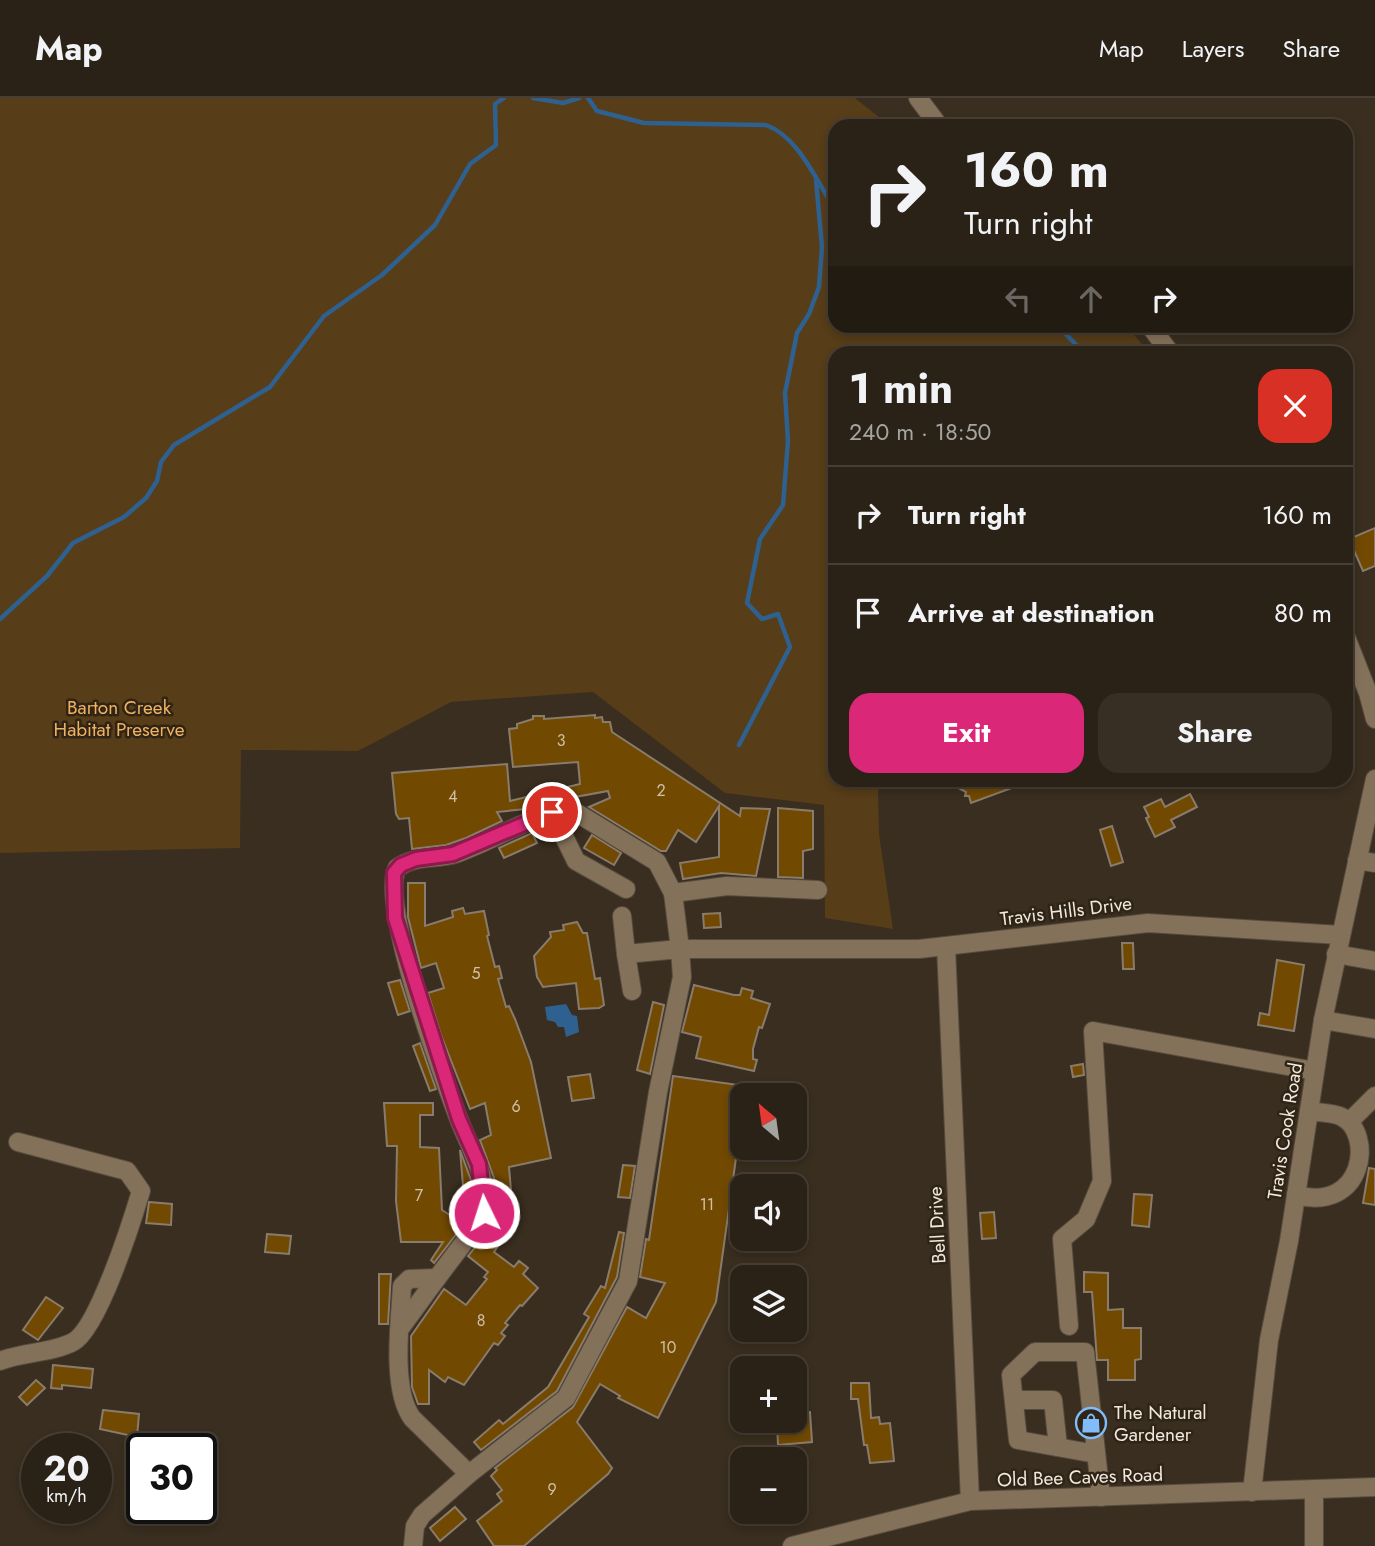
<!DOCTYPE html>
<meta charset="utf-8">
<style>
:root{--surface:#2b2217;--page:#372f24;--text:#f1f3f6;--muted:#a6a4a1;--line:#473f36;--accent:#db2777}
body{margin:0;font-family:Jost,sans-serif;background:var(--page);color:var(--text);height:100vh;display:flex;flex-direction:column;font-size:26px;white-space:nowrap}
*{box-sizing:border-box;margin:0}
p{font-size:23px;color:var(--muted)}
.icon{flex:none;width:38px;height:38px;fill:none;stroke:currentColor;stroke-width:2;stroke-linecap:round;stroke-linejoin:round}
.map{position:relative;flex:1;overflow:hidden}
.panel{position:absolute;left:828px;top:248px;width:525px;height:441px;display:flex;flex-direction:column;background:var(--surface);border-radius:21px;box-shadow:0 4px 10px #0003,0 0 0 2px var(--line)}
.panel>*{flex:none}
.top-card{position:absolute;left:828px;top:21px;width:525px;height:214px;border-radius:21px;box-shadow:0 4px 10px #0003,0 0 0 2px var(--line);background:#2b2217;color:var(--text);overflow:hidden}
.needle{width:46px;rotate:331deg}
.fabs{position:absolute;left:730px;top:985px;display:grid;gap:14px}
.fabs a{display:grid;place-items:center;width:77px;height:77px;border-radius:14px;background:var(--surface);box-shadow:0 4px 10px #0003,0 0 0 2px var(--line);font-size:35px}
.speed{position:absolute;left:21px;top:1335px;display:flex;gap:14px;font-size:35px;font-weight:700;text-align:center}
.speed>*{display:grid;place-content:center;width:91px;height:91px;border-radius:50%;background:var(--surface);box-shadow:0 4px 10px #0003,0 0 0 2px var(--line);line-height:1}
.speed small{font-size:18px;font-weight:400}
.speed .limit{border:4px solid #111;border-radius:10px;background:#fff;color:#111}
.pin{position:absolute;display:grid;place-items:center;width:60px;height:60px;color:#fff;margin:-30px;border:4px solid #fff;border-radius:50%;box-shadow:0 2px 7px #0007}
.me{position:absolute;width:77px;margin:-38px;rotate:356deg;stroke-linejoin:round;filter:drop-shadow(0 0 5px #0008)}
.turn{display:flex;align-items:center;gap:24px;height:147px;padding:0 21px;font-size:32px}
.turn .icon{width:91px;height:91px;stroke-width:2.5}
.turn b{display:block;font-size:49px;line-height:60px}
.lanes{display:flex;align-items:center;height:66px;padding:0 21px;background:#0003;justify-content:center;gap:35px;direction:ltr}
.lanes .off{opacity:.35}
.round{display:grid;place-items:center;flex:none;width:74px;height:74px;border-radius:21px;background:var(--page)}
.head{display:flex;align-items:center;justify-content:space-between;height:119px;padding:0 21px}
h1{font-size:42px;font-weight:700;line-height:52px}
.cta{display:flex;gap:14px;margin-top:auto;padding:14px 21px}
.cta a{flex:1;height:80px;border-radius:21px;background:var(--accent);color:#fff;font-size:28px;font-weight:700;line-height:80px;text-align:center}
.cta a+a{background:var(--page);color:var(--text)}
ul{padding:0;list-style:none}
li{display:flex;align-items:center;gap:21px;height:98px;padding:0 21px;border-top:2px solid var(--line)}
li div{flex:1}
li b{display:block;font-size:26px}
li em{font-style:normal}
header{display:flex;align-items:center;gap:42px;box-sizing:border-box;height:98px;padding:0 35px;background:var(--surface);border-bottom:2px solid var(--line)}
header strong{font-size:33px}
nav{display:flex;gap:38px;margin-inline-start:auto;font-size:24px}
.map>svg:first-child{display:block}
.green{fill:#573d18}
.water{fill:#2f6190}
.lines{fill:none;stroke-linecap:round;stroke-linejoin:round}
.stream{stroke:#2f6190;stroke-width:4.5}
.building{fill:#714901;stroke:#8a7c6c;stroke-width:2}
.minor-casing{stroke:#564c3e;stroke-width:20}
.minor{stroke:#84715a;stroke-width:18}
.route-casing{stroke:#8e194d;stroke-width:18}
.route{stroke:#db2777;stroke-width:12}
.labels{text-anchor:middle;dominant-baseline:central;stroke-width:5;stroke-linejoin:round;paint-order:stroke}
.number-label{font-size:16px;fill:#d0c1a8}
.park-label{font-size:19px;fill:#efb25f;stroke:#2f2416}
.street-label{font-size:19px;fill:#f0e9df;stroke:#2f2416}
.poi-label{font-size:19px;fill:#f0e9df;stroke:#2f2416;text-anchor:start}
</style>
<header>
<strong>Map</strong>
<nav><a>Map</a><a>Layers</a><a>Share</a></nav>
</header>
<div class="map">
<svg width="1375" height="1448" viewBox="0 0 1375 1448">
<rect width="100%" height="100%" fill="#392e1f"/>
<!-- green -->
<polygon class="green" points="0,0 855,0 890,28 835,28 835,228 1127,228 1149,255 835,256 835,682 888,683 878,692 879,736 893,831 825,820 824,707 725,695 593,594 451,604 358,653 241,652 240,750 0,755"/>
<!-- water -->
<polygon class="water" points="566,906 572,917 577,918 579,934 566,939 564,929 558,929 555,924 547,922 545,909"/>
<g class="lines">
<!-- stream -->
<g class="stream">
<polyline points="533,0 563,5 579,0"/>
<path d="M588,0L597,13L644,25L766,27C799,39 816,83 835,111"/>
<polyline points="1058,228 1085,256"/>
<polyline points="0,521 47,478 73,445 124,419 146,400 157,383 161,364 174,347 270,289 324,218 382,177 435,127 470,66 496,47 495,6 504,0"/>
<polyline points="739,647 790,549 778,516 762,521 747,505 760,441 783,407 788,343 785,295 797,235 809,216 819,189 822,149 816,82"/>
</g>
</g>
<!-- building -->
<g class="building">
<polygon points="1375,430 1375,468 1363,473 1349,441"/>
<polygon points="595,617 595,620 602,619 603,624 610,624 612,634 740,718 741,710 770,711 756,778 721,775 683,781 680,765 719,759 719,708 696,744 678,732 666,753 661,753 589,709 610,700 608,693 548,704 526,711 497,714 502,723 466,740 446,747 412,751 409,720 399,721 396,716 392,675 507,666 510,703 580,686 578,664 513,669 509,631 517,630 517,626 533,621 533,618 544,618 544,621"/>
<polygon points="944,682 1025,682 1025,685 971,705 969,698 965,698 966,694"/>
<polygon points="1190,696 1197,709 1171,722 1175,729 1155,739 1146,720 1149,719 1144,709 1161,701 1165,709"/>
<polygon points="778,710 813,713 813,751 803,753 803,780 778,779"/>
<polygon points="1112,728 1123,764 1111,768 1100,732"/>
<polygon points="532,735 537,745 504,760 499,750"/>
<polygon points="592,737 621,755 614,767 584,750"/>
<polygon points="408,785 425,785 425,828 453,819 452,813 463,810 465,816 484,813 489,837 487,838 495,869 499,868 502,880 498,881 506,909 509,908 515,921 531,964 551,1060 509,1069 512,1104 496,1105 494,1080 480,1042 491,1037 485,1005 470,1011 441,937 428,895 444,890 436,865 421,870 408,819"/>
<polygon points="720,815 721,829 704,830 703,816"/>
<polygon points="577,824 583,835 587,835 595,881 600,880 604,907 599,910 579,911 576,885 543,889 537,879 534,858 551,839 550,834 564,832 563,827"/>
<polygon points="1122,845 1133,845 1134,871 1123,871"/>
<polygon points="1277,862 1304,867 1294,933 1258,927 1260,915 1269,917"/>
<polygon points="400,882 410,913 398,917 388,885"/>
<polygon points="694,887 734,897 740,897 742,890 753,893 751,900 770,906 762,930 759,929 753,951 753,961 757,962 754,973 696,960 701,939 682,934"/>
<polygon points="653,904 664,907 650,976 637,972"/>
<polygon points="420,945 436,991 430,993 413,948"/>
<polygon points="1083,966 1084,977 1073,979 1071,968"/>
<polygon points="590,976 594,1000 572,1003 568,979"/>
<polygon points="673,978 746,988 716,1204 658,1320 618,1300 620,1298 600,1286 577,1324 612,1370 608,1376 524,1448 494,1448 477,1423 502,1403 497,1396 502,1392 491,1378 497,1372 495,1370 573,1309 627,1209 646,1220 665,1185 640,1179 646,1141 649,1142"/>
<polygon points="384,1005 433,1005 433,1017 420,1017 420,1049 439,1050 442,1112 464,1126 434,1165 431,1162 443,1144 401,1144 396,1103 397,1048 387,1048"/>
<polygon points="460,1052 472,1085 473,1110 465,1111"/>
<polygon points="623,1067 635,1068 630,1100 618,1099"/>
<polygon points="1369,1070 1375,1071 1375,1107 1363,1105"/>
<polygon points="1134,1096 1152,1097 1149,1129 1132,1127"/>
<polygon points="149,1104 172,1106 171,1127 146,1125"/>
<polygon points="994,1114 996,1140 982,1141 980,1115"/>
<polygon points="489,1132 502,1142 494,1154 514,1169 519,1163 528,1170 523,1176 538,1190 522,1208 520,1207 505,1225 508,1227 501,1235 505,1238 498,1247 494,1245 464,1287 448,1279 445,1284 429,1272 429,1306 418,1306 412,1289 411,1238 444,1191 466,1207 487,1181 484,1179 488,1174 468,1158"/>
<polygon points="619,1134 624,1135 617,1179 557,1293 481,1352 474,1344 499,1322 503,1326 548,1289 589,1219 584,1216 601,1188 605,1190"/>
<polygon points="267,1136 291,1138 289,1156 265,1154"/>
<polygon points="1084,1174 1108,1175 1108,1212 1123,1211 1123,1230 1141,1230 1141,1261 1135,1262 1135,1282 1108,1282 1108,1262 1097,1262 1092,1194 1084,1194"/>
<polygon points="379,1176 391,1176 388,1226 379,1226"/>
<polygon points="46,1199 63,1210 38,1242 23,1232"/>
<polygon points="53,1267 93,1271 91,1290 62,1287 62,1291 51,1290"/>
<polygon points="36,1282 45,1290 27,1307 19,1299"/>
<polygon points="851,1285 869,1285 871,1320 879,1319 880,1326 890,1325 894,1363 870,1365 867,1347 864,1347 858,1301 851,1301"/>
<polygon points="103,1312 139,1316 137,1339 100,1331"/>
<polygon points="810,1314 812,1344 778,1347 777,1325 798,1323 798,1315"/>
<polygon points="455,1409 466,1421 440,1443 430,1430"/>
</g>
<g class="lines">
<!-- minor casing -->
<g class="minor-casing">
<g id="minor">
<polyline points="918,0 939,28"/>
<polyline points="1150,228 1171,256"/>
<polyline points="1346,539 1368,595 1375,621"/>
<polyline points="552,714 576,763 626,791"/>
<polyline points="1357,762 1375,765"/>
<polyline points="673,795 680,851 919,851 1148,825 1340,837"/>
<polyline points="946,848 970,1403"/>
<polyline points="626,856 632,893"/>
<polyline points="1336,856 1375,863"/>
<polyline points="1323,922 1375,931"/>
<polyline points="1349,1024 1375,998"/>
<path d="M1296,1097C1365,1115 1374,1035 1342,1019C1333,1014 1319,1015 1309,1013"/>
<path d="M437,1180L481,1122C495,1089 469,1049 458,1019C442,976 379,806 397,770C414,757 436,762 455,756C496,742 529,717 572,712L657,764L673,795L727,788L818,792"/>
<polyline points="1069,1228 1062,1141 1086,1121 1102,1083 1093,933 1315,973"/>
<path d="M399,1232L437,1180L409,1181L402,1188C400,1223 391,1291 412,1320L469,1376"/>
<path d="M0,1263C22,1254 52,1255 73,1244C98,1231 132,1123 141,1093L127,1073L18,1044"/>
<polyline points="1015,1302 1053,1302 1058,1349"/>
<polyline points="1096,1356 1018,1342 1011,1277 1035,1254 1085,1254 1101,1399"/>
<polyline points="1252,1394 1269,1242 1289,1143 1323,922 1375,681"/>
<polyline points="413,1448 415,1428 422,1417 469,1376 566,1300 628,1183 658,994 682,879 680,851 626,856 622,818"/>
<polyline points="792,1448 970,1403 1375,1389"/>
<polyline points="1314,1448 1314,1391"/>
</g>
</g>
<!-- minor -->
<use href="#minor" class="minor"/>
</g>
<g class="lines">
<!-- route casing -->
<g class="route-casing">
<polyline id="route" points="484,1115 479,1066 459,1021 395,820 394,775 401,767 416,761 453,756 552,714"/>
</g>
<!-- route -->
<use href="#route" class="route"/>
</g>
<!-- icons -->
<defs>
<g id="shop-ring" transform="scale(1.575)"><circle r="9.5" fill="#2f2416" stroke="#80bdfa" stroke-width="1.5"/><path d="M-5-2.5h2.3a2.7 3.5 0 0 1 5.4 0H5L5.5 6h-11ZM-1.5-2.5h3a1.5 2.3 0 0 0-3 0Z" fill="#80bdfa"/></g>
</defs>
<g fill-rule="evenodd">
<use href="#shop-ring" x="1091" y="1325"/>
</g>
<g class="labels">
<!-- number labels -->
<g class="number-label">
<text x="561" y="642">3</text>
<text x="661" y="692">2</text>
<text x="453" y="698">4</text>
<text x="476" y="875">5</text>
<text x="516" y="1008">6</text>
<text x="419" y="1097">7</text>
<text x="707" y="1106">11</text>
<text x="481" y="1222">8</text>
<text x="668" y="1249">10</text>
<text x="552" y="1391">9</text>
</g>
<!-- park labels -->
<g class="park-label">
<text x="119" y="609">Barton Creek<tspan x="119" dy="22">Habitat Preserve</tspan></text>
</g>
<!-- street labels -->
<g class="street-label">
<text transform="translate(1066 813) rotate(-7)">Travis Hills Drive</text>
<text transform="translate(1285 1033) rotate(-81)">Travis Cook Road</text>
<text transform="translate(937 1127) rotate(-93)">Bell Drive</text>
<text transform="translate(1080 1379) rotate(-2)">Old Bee Caves Road</text>
</g>
<!-- poi labels -->
<g class="poi-label">
<text x="1114" y="1314">The Natural<tspan x="1114" dy="22">Gardener</tspan></text>
</g>
</g>
</svg>
<div class="fabs">
<a><svg class="needle" viewBox="-14 -14 28 28"><path d="M0-13l5 13h-10z" fill="#e53935"/><path d="M0 13l5-13h-10z" fill="#a6a4a1"/></svg></a>
<a><svg class="icon" aria-label="sound" viewBox="0 0 24 24"><path d="M4 9h4l5-4v14l-5-4H4zM17 9q2 3 0 6"/></svg></a>
<a><svg class="icon" aria-label="layers" viewBox="0 0 24 24"><path d="M12 4l9 5-9 5-9-5zM3 14l9 5 9-5"/></svg></a>
<a>+</a>
<a>−</a>
</div>
<div class="speed"><div>20<small>km/h</small></div><div class="limit">30</div></div>
<div class="pin" style="left:552px;top:714px;background:#d93025"><svg class="icon" aria-label="arrive" viewBox="0 0 24 24"><path d="M6 21V4h12l-3 4 3 4H6"/></svg></div>
<svg class="me" style="left:484px;top:1115px" viewBox="-20 -20 40 40"><circle r="17" fill="#db2777" stroke="#fff" stroke-width="3"/><path d="M0-11L8 9 0 5-8 9z" fill="#fff"/></svg>
<div class="top-card">
<div class="turn"><svg class="icon" aria-label="right" viewBox="0 0 24 24"><path d="M7 20v-9h11M14 6l5 5-5 5"/></svg><div><b>160 m</b>Turn right</div></div>
<div class="lanes"><svg class="icon off" aria-label="left" viewBox="0 0 24 24"><path d="M17 20v-9H6M10 6l-5 5 5 5"/></svg><svg class="icon off" aria-label="ahead" viewBox="0 0 24 24"><path d="M12 20V5M6 11l6-6 6 6"/></svg><svg class="icon" aria-label="right" viewBox="0 0 24 24"><path d="M7 20v-9h11M14 6l5 5-5 5"/></svg></div>
</div>
<section class="panel">
<div class="head"><div><h1>1 min</h1><p>240 m · 18:50</p></div><a class="round" style="background:#d93025;color:#fff"><svg class="icon" aria-label="close" viewBox="0 0 24 24"><path d="M6 6l12 12M18 6L6 18"/></svg></a></div>
<ul>
<li><svg class="icon" aria-label="right" viewBox="0 0 24 24"><path d="M7 20v-9h11M14 6l5 5-5 5"/></svg><div><b>Turn right</b></div><em>160 m</em></li>
<li><svg class="icon" aria-label="arrive" viewBox="0 0 24 24"><path d="M6 21V4h12l-3 4 3 4H6"/></svg><div><b>Arrive at destination</b></div><em>80 m</em></li>
</ul>
<div class="cta"><a>Exit</a><a>Share</a></div>
</section>
</div>
